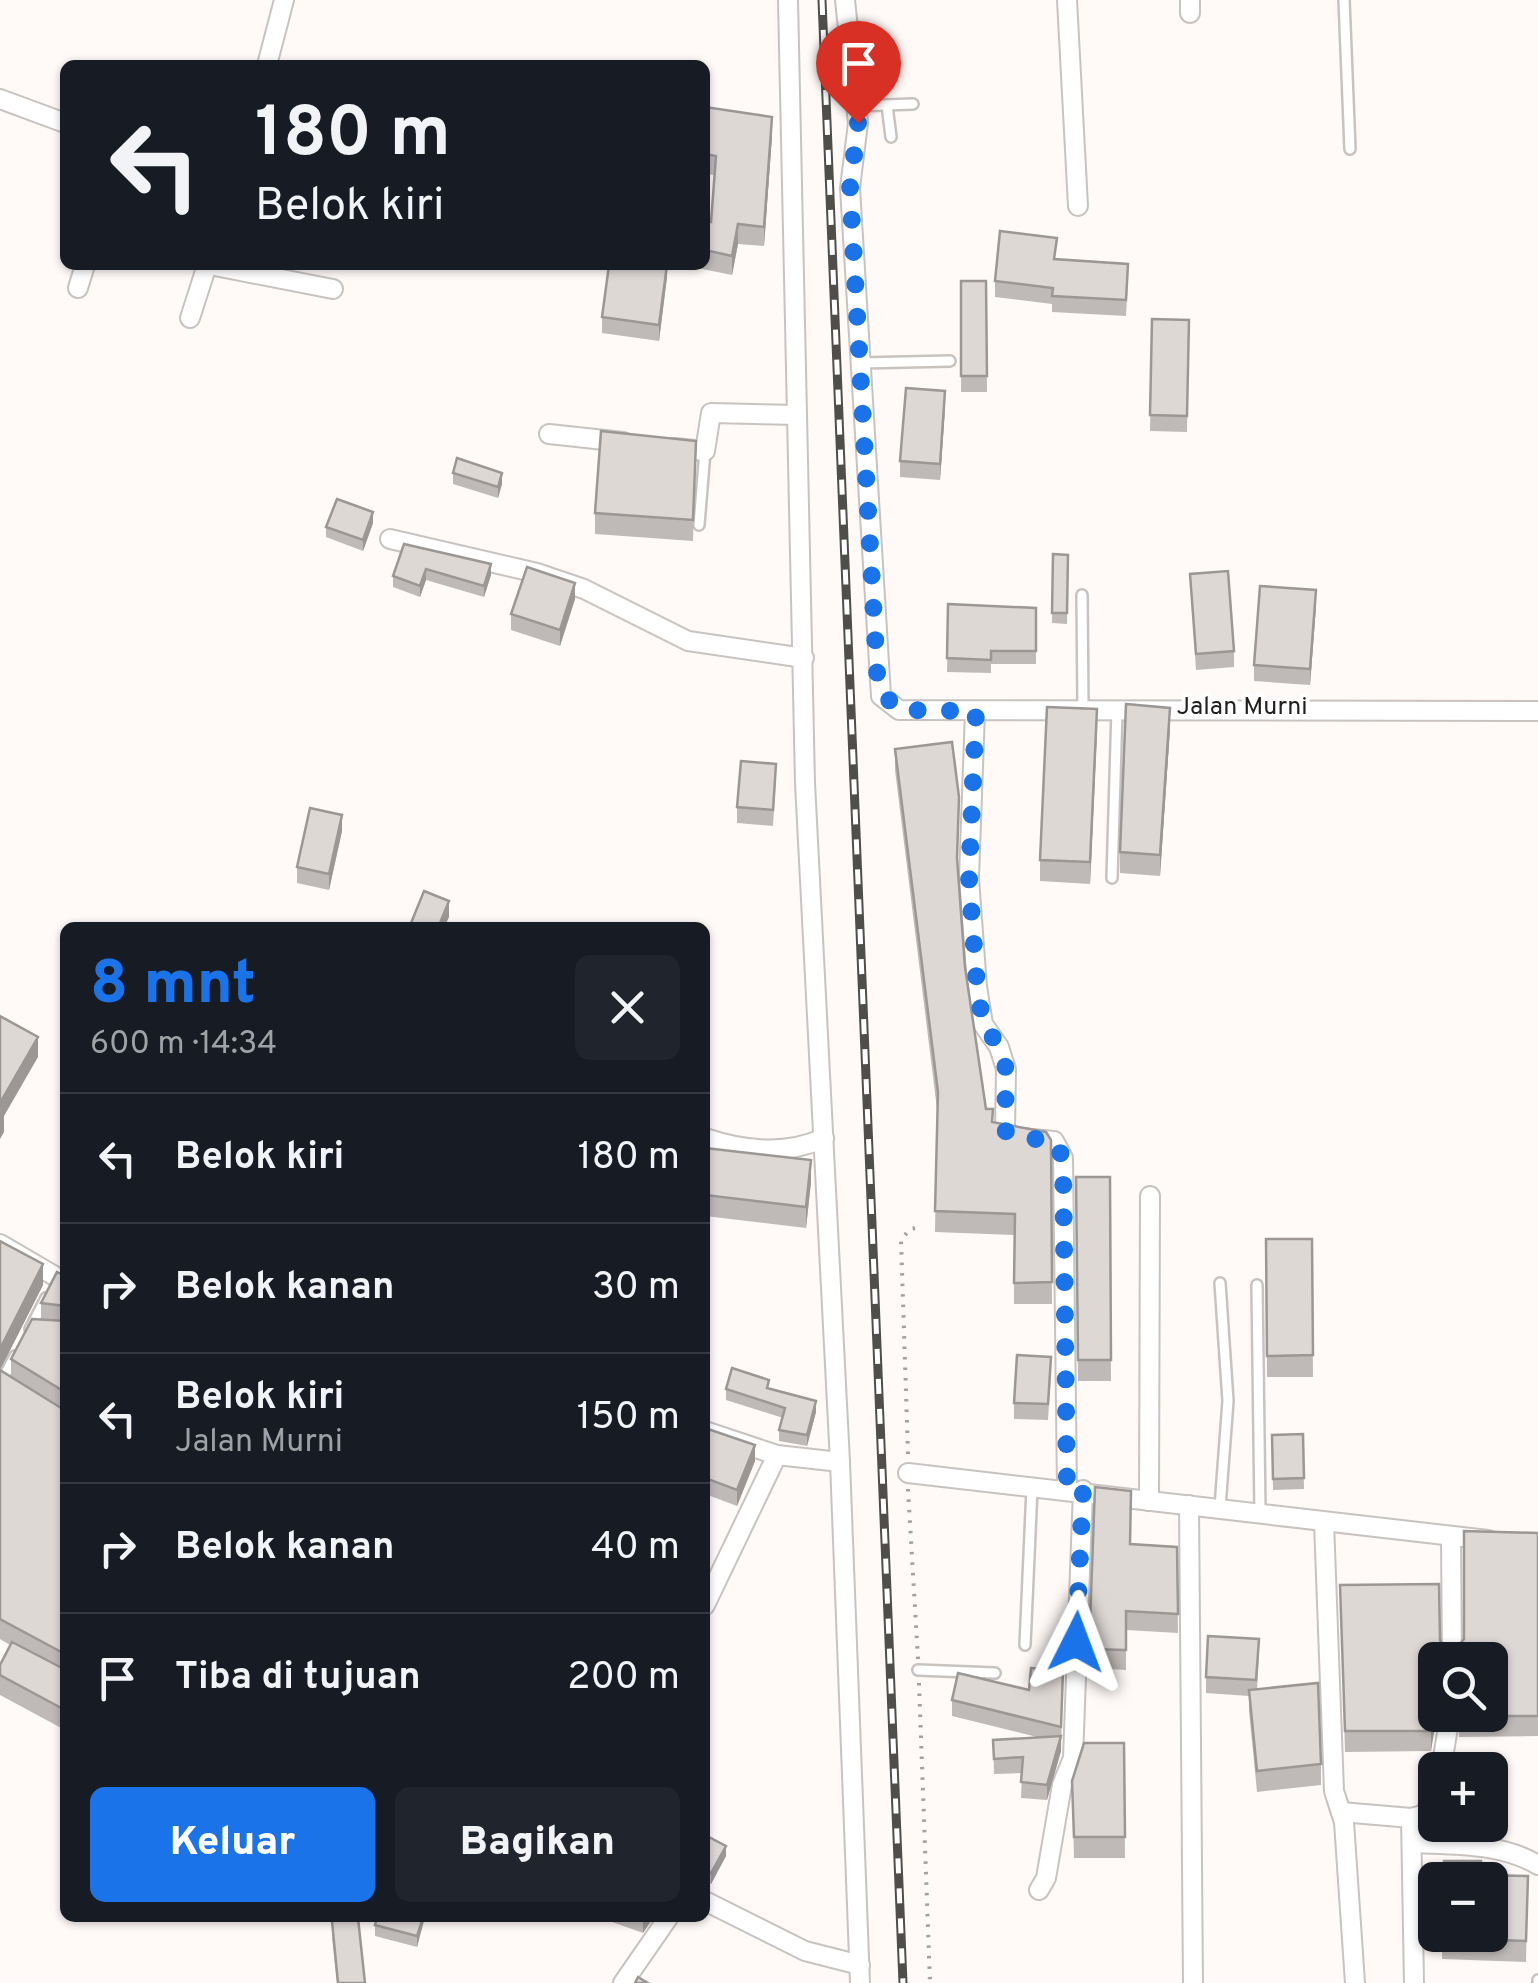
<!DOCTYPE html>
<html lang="id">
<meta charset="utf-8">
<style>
:root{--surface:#171b24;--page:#20242c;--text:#f1f3f6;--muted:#9ea1a6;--line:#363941;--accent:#1a73e8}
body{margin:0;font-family:Overpass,sans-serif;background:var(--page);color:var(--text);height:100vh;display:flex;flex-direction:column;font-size:38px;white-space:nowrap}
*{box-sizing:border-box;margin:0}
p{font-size:32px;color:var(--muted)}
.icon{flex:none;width:55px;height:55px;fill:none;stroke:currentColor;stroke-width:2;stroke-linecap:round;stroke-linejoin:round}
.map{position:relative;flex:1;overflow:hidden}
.sheet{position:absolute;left:60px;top:922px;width:650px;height:1000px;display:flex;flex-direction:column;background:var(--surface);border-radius:15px;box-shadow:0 2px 8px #0004}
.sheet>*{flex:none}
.guide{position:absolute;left:60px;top:60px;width:650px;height:210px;border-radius:15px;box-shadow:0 2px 8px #0004;background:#171b24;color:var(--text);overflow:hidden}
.fabs{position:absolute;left:1418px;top:1642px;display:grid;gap:20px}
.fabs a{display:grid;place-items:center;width:90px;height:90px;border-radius:15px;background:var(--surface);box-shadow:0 2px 8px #0004;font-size:50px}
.pin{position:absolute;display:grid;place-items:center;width:85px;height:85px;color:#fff;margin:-102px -42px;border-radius:50% 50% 50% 0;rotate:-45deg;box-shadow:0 0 10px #0007}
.pin .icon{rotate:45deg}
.me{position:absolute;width:110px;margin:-55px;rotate:3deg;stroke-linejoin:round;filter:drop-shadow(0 0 8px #0008)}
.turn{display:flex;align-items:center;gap:35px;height:210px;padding:0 30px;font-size:45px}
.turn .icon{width:130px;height:130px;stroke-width:2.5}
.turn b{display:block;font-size:70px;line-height:85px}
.round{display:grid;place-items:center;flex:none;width:105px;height:105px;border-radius:15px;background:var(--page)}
.overview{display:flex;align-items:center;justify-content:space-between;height:170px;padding:0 30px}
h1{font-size:60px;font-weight:800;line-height:75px;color:var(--accent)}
.button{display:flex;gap:20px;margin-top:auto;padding:20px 30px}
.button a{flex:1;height:115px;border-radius:15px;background:var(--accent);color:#fff;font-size:40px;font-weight:800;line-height:115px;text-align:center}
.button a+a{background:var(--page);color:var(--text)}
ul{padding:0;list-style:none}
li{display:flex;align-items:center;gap:30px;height:130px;padding:0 30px;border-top:2px solid var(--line)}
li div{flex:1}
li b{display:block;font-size:38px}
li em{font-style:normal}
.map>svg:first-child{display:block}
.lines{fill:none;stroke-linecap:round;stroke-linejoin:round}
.lane-casing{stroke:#c9c3c0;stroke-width:14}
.street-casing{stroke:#c9c3c0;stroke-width:22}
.path{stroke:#a4a09e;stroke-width:4;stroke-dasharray:2.5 8;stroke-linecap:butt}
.lane{stroke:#fff;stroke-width:9}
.street{stroke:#fff;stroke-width:18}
.rail-casing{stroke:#504e4b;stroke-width:9}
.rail{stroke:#fff;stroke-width:5;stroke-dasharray:15;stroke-linecap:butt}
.wall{fill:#bfbab7}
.shaded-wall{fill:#9b9795}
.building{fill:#ded8d5;stroke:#9b9795;stroke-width:2.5}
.route{stroke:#1a73e8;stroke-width:18;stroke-dasharray:0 32.4}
.labels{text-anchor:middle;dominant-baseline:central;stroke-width:8;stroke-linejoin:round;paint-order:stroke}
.street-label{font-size:25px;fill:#22201e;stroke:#fff}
</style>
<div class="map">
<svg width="1538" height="1983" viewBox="0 0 1538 1983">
<rect width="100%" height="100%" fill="#fffaf7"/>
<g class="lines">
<!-- lane casing -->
<g class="lane-casing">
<g id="lane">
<polyline points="1344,0 1350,149"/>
<polyline points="887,105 891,137"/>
<polyline points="856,106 913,104"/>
<polyline points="861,363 950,361"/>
<polyline points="699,525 705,451"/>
<polyline points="1082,595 1083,708"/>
<polyline points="1112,878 1117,710"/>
<polyline points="1257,1285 1260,1513"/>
<polyline points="30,1329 46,1298"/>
<polyline points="0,1384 15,1356"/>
<polyline points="1220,1507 1228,1401 1220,1283"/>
<polyline points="1025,1645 1032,1488"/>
<polyline points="918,1670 995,1673"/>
<polyline points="1538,1983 1538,1980"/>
</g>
</g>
<!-- street casing -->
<g class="street-casing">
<g id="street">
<polyline points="788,0 805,783 840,1462 860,1983"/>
<polyline points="845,0 858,123 850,188 881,696 899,710 1538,711"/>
<polyline points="1067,0 1078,206"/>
<polyline points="1190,13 1190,0"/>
<polyline points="267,65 284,0"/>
<polyline points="0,99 65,123"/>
<polyline points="210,265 333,289"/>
<polyline points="78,288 85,265"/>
<polyline points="190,318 207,265"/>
<polyline points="549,434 623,442"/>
<polyline points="674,448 705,451 711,413 796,415"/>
<polyline points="390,539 537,573 584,589 688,641 804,658"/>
<polyline points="975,711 969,878 977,987 983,1024 999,1047 1006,1069 1005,1130 1009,1137 1054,1141 1063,1158 1067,1489"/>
<path d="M705,1138C744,1151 785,1156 824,1138"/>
<polyline points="0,1244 65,1282"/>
<polyline points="705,1431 777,1455 840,1462"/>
<polyline points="908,1473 1488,1540"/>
<polyline points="1149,1501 1150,1196"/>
<polyline points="1189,1505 1193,1983"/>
<polyline points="1324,1522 1334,1791 1344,1822 1355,1983"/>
<polyline points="1451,1537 1452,1660"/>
<polyline points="705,1605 777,1455"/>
<polyline points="1441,1770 1450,1715"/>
<polyline points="1341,1812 1411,1818 1423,1815 1435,1798"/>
<polyline points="1411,1818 1414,1983"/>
<path d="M1413,1843C1456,1845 1501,1843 1538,1865"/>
<polyline points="1039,1890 1046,1878 1062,1785 1073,1758 1083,1490"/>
<polyline points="705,1901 805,1951 860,1965"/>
<polyline points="623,1983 668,1918"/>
</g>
</g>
<!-- path -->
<g class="path">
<polyline points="908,1454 901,1240 910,1229 922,1227"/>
<polyline points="908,1489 918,1659"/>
<polyline points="919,1683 930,1983"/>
</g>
<!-- lane -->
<use href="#lane" class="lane"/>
<!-- street -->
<use href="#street" class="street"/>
<!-- rail casing -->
<g class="rail-casing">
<polyline id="rail" points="822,0 903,1983"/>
</g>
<!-- rail -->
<use href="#rail" class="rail"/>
</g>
<!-- wall -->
<g class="wall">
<polygon points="705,107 772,136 764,246 738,244 732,275 682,265 705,265 705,221 711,222 714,175 705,174"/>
<polygon points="1056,259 1128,280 1126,316 1052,312 1052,304 995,297 995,281"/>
<polygon points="667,277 659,341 602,333 602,317"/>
<polygon points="961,281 986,281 987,392 961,392"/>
<polygon points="1152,319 1189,320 1187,432 1150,431"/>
<polygon points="945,407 940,480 900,477 900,461"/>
<polygon points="696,441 693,541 595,534 595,513"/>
<polygon points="453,473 502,484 498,498 453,484"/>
<polygon points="373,523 363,551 326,537 326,527"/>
<polygon points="404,544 491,575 484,597 426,580 420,597 393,587 393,576"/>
<polygon points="1053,554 1068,555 1067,624 1052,623"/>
<polygon points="1190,574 1234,651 1234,667 1196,670"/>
<polygon points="575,599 560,646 511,630 511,614"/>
<polygon points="948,604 1036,608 1036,664 991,664 991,673 947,672"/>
<polygon points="1316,606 1310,685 1254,681 1254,665"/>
<polygon points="1170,729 1160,876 1120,873 1120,852"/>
<polygon points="1097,730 1090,884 1040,881 1040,860"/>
<polygon points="895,749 957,865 965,967 986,1109 992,1122 1051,1140 1052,1304 1014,1304 1014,1235 935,1232 937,1109 895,770"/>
<polygon points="776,780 773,826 737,823 737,807"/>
<polygon points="342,831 329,890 297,883 297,867"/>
<polygon points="705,1148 811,1182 806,1228 705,1216"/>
<polygon points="1076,1177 1110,1177 1111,1381 1078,1381"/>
<polygon points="1266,1239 1312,1239 1313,1377 1267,1377"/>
<polygon points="0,1241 43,1285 0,1370 11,1377 11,1359 41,1319 41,1303 65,1276 65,1730 0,1695 0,1665 10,1645 0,1639"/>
<polygon points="1051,1373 1048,1420 1014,1419 1014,1403"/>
<polygon points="726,1389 816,1412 807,1446 779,1441 779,1430 783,1418 726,1400"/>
<polygon points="705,1428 755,1461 737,1506 705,1494"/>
<polygon points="1303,1434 1304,1489 1273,1490 1272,1435"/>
<polygon points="1538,1533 1538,1736 1459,1737 1459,1715 1490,1715 1435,1660 1431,1751 1345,1752 1340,1585 1440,1640 1445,1650 1453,1652 1464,1640"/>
<polygon points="1130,1544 1177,1547 1178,1633 1126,1630 1126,1670 1089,1668 1089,1649"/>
<polygon points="1259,1655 1257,1690 1321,1764 1321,1785 1257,1792 1249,1711 1249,1696 1206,1693 1206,1677"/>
<polygon points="1063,1671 1061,1751 1047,1800 1021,1798 1022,1773 994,1774 993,1740 1037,1737 952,1716 952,1700 1029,1690"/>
<polygon points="1124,1743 1125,1858 1074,1858 1072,1781"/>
<polygon points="705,1835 726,1856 711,1884 705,1881"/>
<polygon points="1481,1875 1528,1876 1526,1962 1442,1959 1442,1935"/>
<polygon points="424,1918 417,1947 375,1936 375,1925"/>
<polygon points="601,1918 653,1918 643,1933"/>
<polygon points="332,1921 365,1983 337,1983 332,1937"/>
</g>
<!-- shaded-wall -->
<g class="shaded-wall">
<polygon points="772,117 772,136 764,246 764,227"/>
<polygon points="738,224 738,244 732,275 732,256"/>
<polygon points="667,265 667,277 659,341 659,325"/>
<polygon points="945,391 945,407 940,480 940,464"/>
<polygon points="502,473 502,484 498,498 498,487"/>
<polygon points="373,512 373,523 363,551 363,540"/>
<polygon points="491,564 491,575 484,597 484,586"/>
<polygon points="426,569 426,580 420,597 420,586"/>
<polygon points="575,583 575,599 560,646 560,630"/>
<polygon points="1316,590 1316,606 1310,685 1310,669"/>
<polygon points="1170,708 1170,729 1160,876 1160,855"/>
<polygon points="1097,709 1097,730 1090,884 1090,862"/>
<polygon points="342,815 342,831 329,890 329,874"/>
<polygon points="449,901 449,917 444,928 438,928"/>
<polygon points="38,1037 38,1057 4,1116 4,1132 0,1139 0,1103"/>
<polygon points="811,1160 811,1182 806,1228 806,1207"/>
<polygon points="43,1264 43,1285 0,1370 0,1349"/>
<polygon points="816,1401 816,1412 807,1446 807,1435"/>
<polygon points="755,1445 755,1461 737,1506 737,1490"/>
<polygon points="1435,1709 1435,1715 1437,1715 1431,1751 1431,1731"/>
<polygon points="1061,1736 1061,1751 1047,1800 1047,1785"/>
<polygon points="726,1846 726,1856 711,1884 711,1873"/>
<polygon points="423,1918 424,1918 424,1921 417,1947 417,1936"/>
<polygon points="643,1918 653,1918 643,1933"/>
</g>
<!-- building -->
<g class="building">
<polygon points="705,107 772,117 764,227 738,224 732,256 705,250 705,221 711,222 716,156 705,154"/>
<polygon points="1000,231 1057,238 1054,259 1128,264 1126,300 1052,296 1053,288 995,281"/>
<polygon points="609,265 667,265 659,325 602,317"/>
<polygon points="961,281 986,281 987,376 961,376"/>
<polygon points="1152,319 1189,320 1187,416 1150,415"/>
<polygon points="906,388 945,391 940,464 900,461"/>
<polygon points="601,431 696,441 693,520 595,513"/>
<polygon points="457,458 502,473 498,487 453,473"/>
<polygon points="337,499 373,512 363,540 326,527"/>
<polygon points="404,544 491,564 484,586 426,569 420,586 393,576"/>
<polygon points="1053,554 1068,555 1067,613 1052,613"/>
<polygon points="527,567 575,583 560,630 511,614"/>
<polygon points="1228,571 1234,651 1196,654 1190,574"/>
<polygon points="1260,586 1316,590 1310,669 1254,665"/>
<polygon points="948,604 1036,608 1036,651 991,651 991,660 947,658"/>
<polygon points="1126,704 1170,708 1160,855 1120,852"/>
<polygon points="1047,707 1097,709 1090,862 1040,860"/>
<polygon points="952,742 959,797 957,858 965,967 986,1109 993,1109 992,1122 1046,1132 1051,1140 1052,1282 1014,1283 1015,1214 935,1211 938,1092 895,749"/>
<polygon points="741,761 776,764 773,810 737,807"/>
<polygon points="310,808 342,815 329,874 297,867"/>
<polygon points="424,891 449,901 438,928 409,928"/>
<polygon points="0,1016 38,1037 0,1103"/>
<polygon points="705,1148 811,1160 806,1207 705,1195"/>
<polygon points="1076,1177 1110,1177 1111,1360 1078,1360"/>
<polygon points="1266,1239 1312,1239 1313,1355 1267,1356"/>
<polygon points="0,1241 43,1264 0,1349"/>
<polygon points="57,1272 65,1276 65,1306 41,1303"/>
<polygon points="32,1319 65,1321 65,1392 11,1359"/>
<polygon points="1017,1355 1051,1357 1048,1404 1014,1403"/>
<polygon points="732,1368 769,1380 767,1388 816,1401 807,1435 779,1430 785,1408 726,1389"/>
<polygon points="0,1370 61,1408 65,1407 65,1654 0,1619"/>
<polygon points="705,1428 755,1445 737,1490 705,1478"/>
<polygon points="1303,1434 1304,1478 1273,1479 1272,1435"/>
<polygon points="1095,1487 1131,1491 1130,1544 1177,1547 1178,1614 1126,1611 1126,1650 1089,1649"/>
<polygon points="1464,1531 1538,1533 1538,1716 1459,1716 1490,1715 1490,1660 1435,1660 1435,1709 1431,1731 1345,1731 1340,1585 1439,1584 1440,1640 1445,1650 1453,1652 1464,1639"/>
<polygon points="1208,1636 1259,1639 1256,1680 1206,1677"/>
<polygon points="12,1642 62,1668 65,1667 65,1710 0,1675 0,1665"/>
<polygon points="1031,1668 1063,1671 1061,1727 952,1700 958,1673 1029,1690"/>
<polygon points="1318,1683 1321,1764 1257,1771 1249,1690"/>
<polygon points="1061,1736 1047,1785 1021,1782 1023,1757 994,1759 993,1740"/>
<polygon points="1084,1743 1124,1743 1125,1837 1074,1837 1072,1781"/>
<polygon points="705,1835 726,1846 711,1873 705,1870"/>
<polygon points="1444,1861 1481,1861 1481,1875 1528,1876 1526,1941 1442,1938 1442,1935 1490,1935 1490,1880 1444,1880"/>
<polygon points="358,1918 365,1983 338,1983 332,1921"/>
<polygon points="377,1918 423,1918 417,1936 375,1925"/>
<polygon points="638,1977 648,1983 635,1983"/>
</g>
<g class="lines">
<!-- route -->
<polyline class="route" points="858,123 850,188 878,689 899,710 976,711 969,878 977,986 983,1024 999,1046 1006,1069 1005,1130 1009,1136 1054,1141 1063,1158 1067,1489 1083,1490 1076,1642"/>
</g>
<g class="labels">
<!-- street labels -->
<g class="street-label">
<text x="1242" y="708">Jalan Murni</text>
</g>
</g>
</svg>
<div class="fabs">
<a><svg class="icon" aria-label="search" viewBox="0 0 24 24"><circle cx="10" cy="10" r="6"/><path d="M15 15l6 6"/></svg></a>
<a>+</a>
<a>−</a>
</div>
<div class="pin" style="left:858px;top:123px;background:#d93025"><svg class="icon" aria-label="arrive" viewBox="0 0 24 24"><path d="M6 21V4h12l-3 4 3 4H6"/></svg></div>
<svg class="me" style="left:1076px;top:1642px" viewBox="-20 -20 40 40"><path d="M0-17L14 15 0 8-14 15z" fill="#1a73e8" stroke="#fff" stroke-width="4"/></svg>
<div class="guide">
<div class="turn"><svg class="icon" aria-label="left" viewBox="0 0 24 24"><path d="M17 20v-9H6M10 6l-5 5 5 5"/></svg><div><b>180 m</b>Belok kiri</div></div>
</div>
<section class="sheet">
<div class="overview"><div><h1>8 mnt</h1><p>600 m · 14:34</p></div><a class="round"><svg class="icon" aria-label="close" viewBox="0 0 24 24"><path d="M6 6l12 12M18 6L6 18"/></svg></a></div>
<ul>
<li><svg class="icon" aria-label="left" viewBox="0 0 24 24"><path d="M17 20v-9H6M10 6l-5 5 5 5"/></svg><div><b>Belok kiri</b></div><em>180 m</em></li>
<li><svg class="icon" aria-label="right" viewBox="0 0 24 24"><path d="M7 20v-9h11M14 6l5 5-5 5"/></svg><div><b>Belok kanan</b></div><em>30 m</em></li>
<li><svg class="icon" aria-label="left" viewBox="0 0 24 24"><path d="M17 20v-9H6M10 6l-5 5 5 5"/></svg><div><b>Belok kiri</b><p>Jalan Murni</p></div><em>150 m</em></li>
<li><svg class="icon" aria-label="right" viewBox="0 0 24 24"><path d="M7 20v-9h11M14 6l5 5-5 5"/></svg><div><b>Belok kanan</b></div><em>40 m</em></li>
<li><svg class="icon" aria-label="arrive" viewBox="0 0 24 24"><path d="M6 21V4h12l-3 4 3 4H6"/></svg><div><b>Tiba di tujuan</b></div><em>200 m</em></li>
</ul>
<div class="button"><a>Keluar</a><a>Bagikan</a></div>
</section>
</div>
